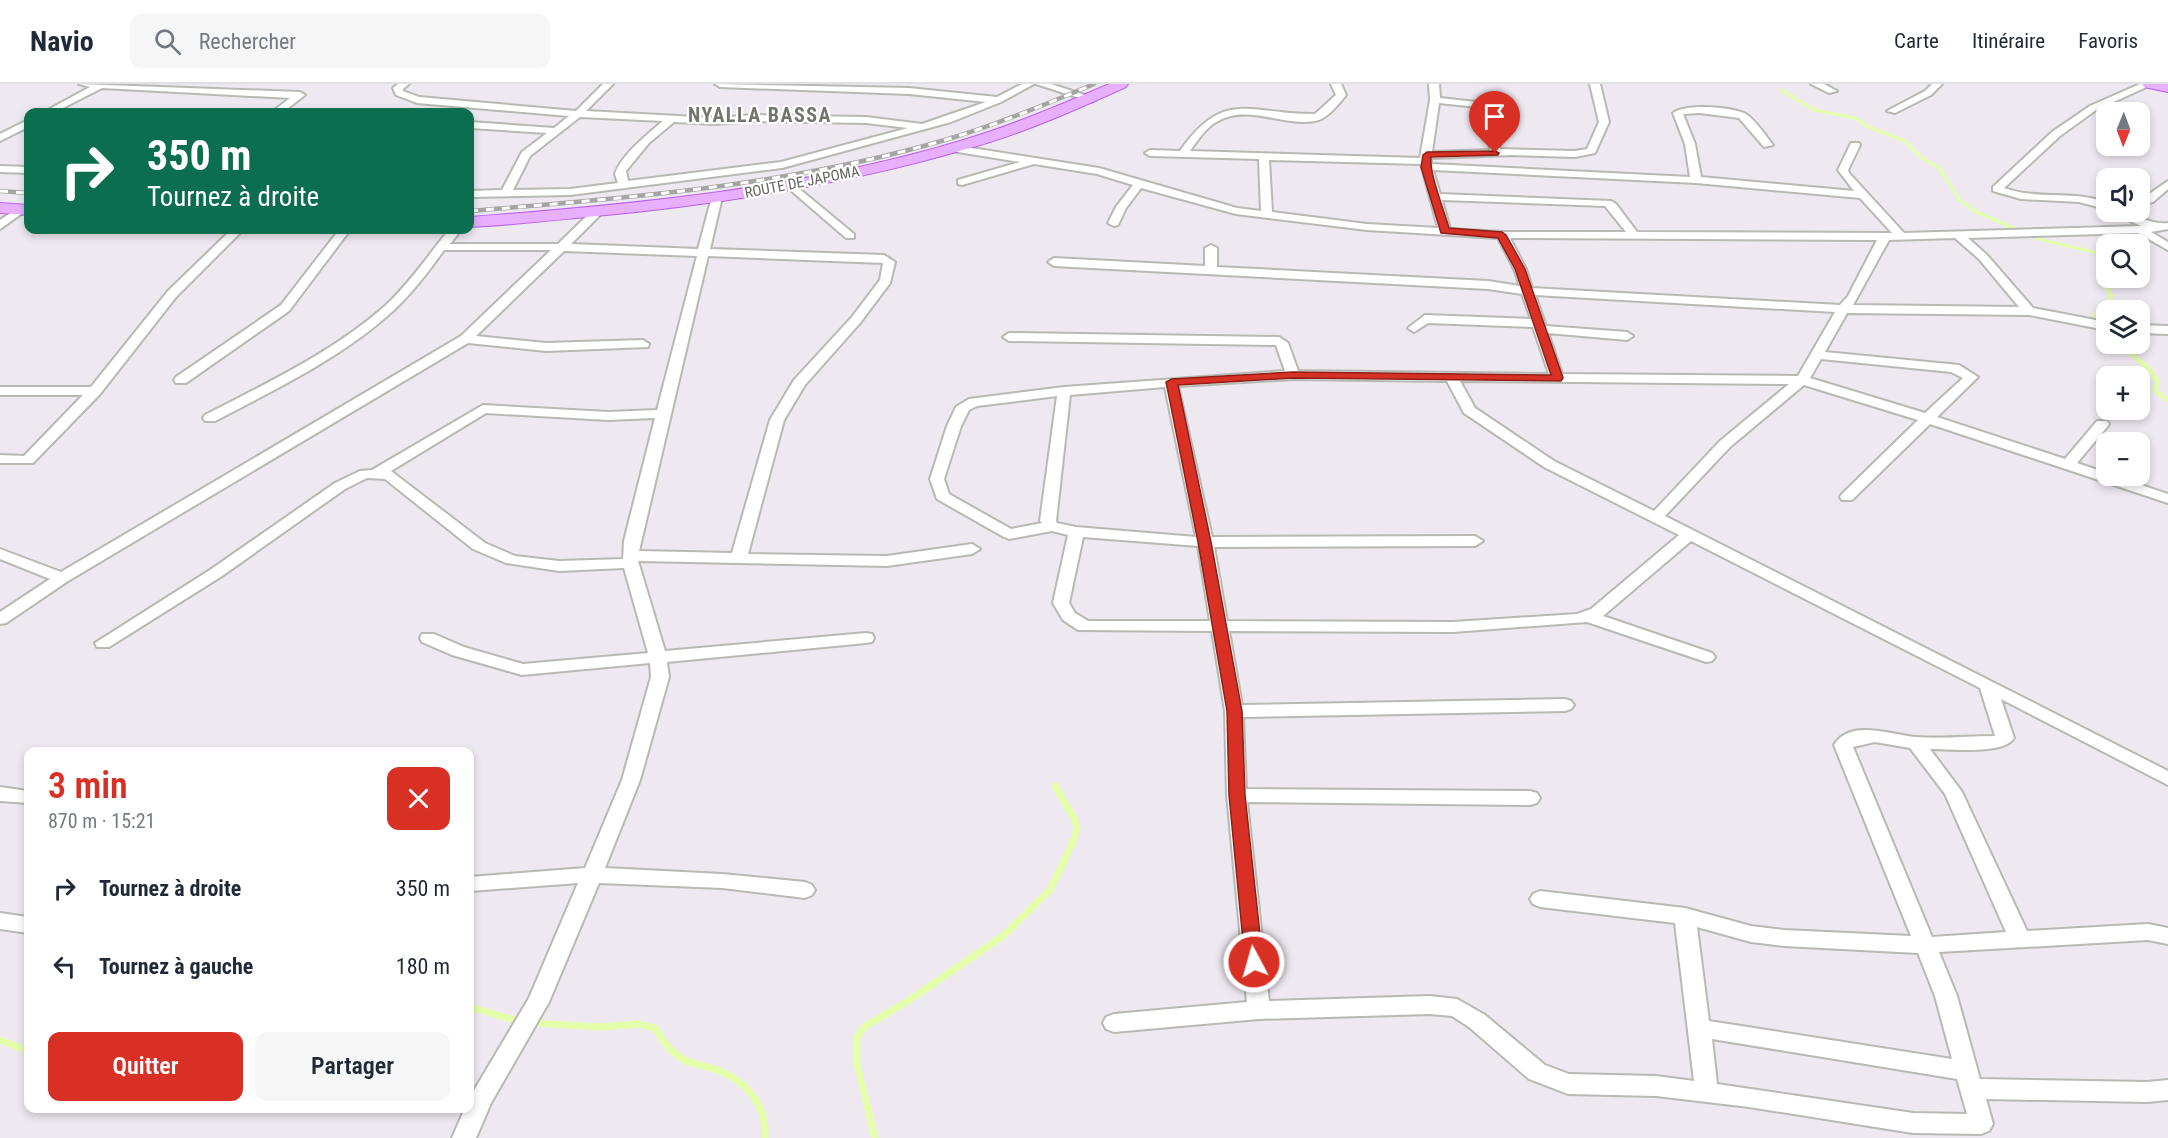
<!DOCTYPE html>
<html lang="fr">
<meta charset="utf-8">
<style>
:root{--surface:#fff;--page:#f6f6f7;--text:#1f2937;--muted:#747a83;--line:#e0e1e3;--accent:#d93025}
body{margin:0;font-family:"Roboto Condensed",sans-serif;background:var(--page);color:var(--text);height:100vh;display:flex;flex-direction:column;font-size:22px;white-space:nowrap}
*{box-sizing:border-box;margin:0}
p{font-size:20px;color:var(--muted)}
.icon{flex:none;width:33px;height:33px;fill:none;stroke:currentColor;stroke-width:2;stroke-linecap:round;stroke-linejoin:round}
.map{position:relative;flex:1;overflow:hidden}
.side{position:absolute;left:24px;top:663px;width:450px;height:366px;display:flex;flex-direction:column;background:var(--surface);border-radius:12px;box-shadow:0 3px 9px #0003}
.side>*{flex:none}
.guide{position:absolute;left:24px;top:24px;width:450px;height:126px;border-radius:12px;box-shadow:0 3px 9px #0003;background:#0b6e4f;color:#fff;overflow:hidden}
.needle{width:39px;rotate:181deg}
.buttons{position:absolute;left:2096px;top:18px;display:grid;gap:12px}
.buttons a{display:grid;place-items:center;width:54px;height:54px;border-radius:12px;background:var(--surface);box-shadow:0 3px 9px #0003;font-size:30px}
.pin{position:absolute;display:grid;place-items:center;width:51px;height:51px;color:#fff;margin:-62px -26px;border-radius:50% 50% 50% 0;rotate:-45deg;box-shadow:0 0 6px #0007}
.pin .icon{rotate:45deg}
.me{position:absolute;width:66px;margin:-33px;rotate:354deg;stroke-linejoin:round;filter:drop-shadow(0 0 4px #0008)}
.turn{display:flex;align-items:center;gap:21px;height:126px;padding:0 24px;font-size:27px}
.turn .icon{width:78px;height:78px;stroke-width:2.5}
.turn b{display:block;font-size:42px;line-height:51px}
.round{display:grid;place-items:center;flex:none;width:63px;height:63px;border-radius:12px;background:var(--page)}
.head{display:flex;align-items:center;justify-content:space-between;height:102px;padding:0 24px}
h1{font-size:36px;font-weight:600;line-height:45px;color:var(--accent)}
.primary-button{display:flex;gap:12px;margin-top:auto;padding:12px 24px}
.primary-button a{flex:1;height:69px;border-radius:12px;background:var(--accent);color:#fff;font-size:24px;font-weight:600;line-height:69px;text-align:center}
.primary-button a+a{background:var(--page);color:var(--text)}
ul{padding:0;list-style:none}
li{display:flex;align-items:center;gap:18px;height:78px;padding:0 24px}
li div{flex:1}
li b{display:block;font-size:22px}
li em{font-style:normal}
header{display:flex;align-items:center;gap:36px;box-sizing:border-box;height:84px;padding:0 30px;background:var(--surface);border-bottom:2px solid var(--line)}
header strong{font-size:28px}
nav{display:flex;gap:33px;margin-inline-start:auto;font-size:21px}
.search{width:420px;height:54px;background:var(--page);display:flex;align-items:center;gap:15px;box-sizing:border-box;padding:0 21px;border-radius:12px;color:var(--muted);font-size:22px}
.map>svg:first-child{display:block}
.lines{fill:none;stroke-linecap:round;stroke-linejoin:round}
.stream-far2{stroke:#e4feaa;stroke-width:3}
.stream-far1{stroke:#e4feaa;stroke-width:4.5}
.stream{stroke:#e4feaa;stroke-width:7}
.street-casing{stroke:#b6bab3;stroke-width:4}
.primary-casing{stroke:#b661f1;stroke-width:2}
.street{fill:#fff;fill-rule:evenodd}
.primary{fill:#e7affe;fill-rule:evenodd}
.rail-casing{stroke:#a5a6a3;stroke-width:4.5}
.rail{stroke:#fff;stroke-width:3;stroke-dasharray:8;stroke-linecap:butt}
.route{fill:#d93025;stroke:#8d1f18;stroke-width:1.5}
.labels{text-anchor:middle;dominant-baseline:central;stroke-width:4.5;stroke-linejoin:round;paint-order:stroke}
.far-street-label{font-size:15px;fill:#64685f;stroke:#fff}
.far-district-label{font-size:20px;font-weight:bold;letter-spacing:1.5px;fill:#71756b;stroke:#fff}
</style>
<header>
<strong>Navio</strong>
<div class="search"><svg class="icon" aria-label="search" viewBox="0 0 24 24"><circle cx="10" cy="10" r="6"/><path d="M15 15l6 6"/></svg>Rechercher</div>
<nav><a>Carte</a><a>Itinéraire</a><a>Favoris</a></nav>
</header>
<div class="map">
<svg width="2168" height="1054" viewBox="0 0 2168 1054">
<rect width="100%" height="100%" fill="#eee8f1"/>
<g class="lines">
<!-- stream-far2 -->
<polyline class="stream-far2" points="1781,6 1814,26 1855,34 1868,43 1905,57 1921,73 1939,84 1960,116 1976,128 2042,156 2102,170 2106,173"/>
<!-- stream-far1 -->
<g class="stream-far1">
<polyline points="2106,241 2094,237 2095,230 2106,221 2111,213 2108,203 2115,194"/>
<polyline points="2120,260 2148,284 2158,298 2155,307 2168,316"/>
</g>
<!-- stream -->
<g class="stream">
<polyline points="470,923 522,938"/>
<path d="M531,939L602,943L638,940L655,944C662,956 670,968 683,975C692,981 704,981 714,985C745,995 767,1020 765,1054"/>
<polyline points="0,956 28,967"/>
<polyline points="875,1054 857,980 857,953 864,943 908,917 1003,852 1050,806 1073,758 1077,744 1075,736 1055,702"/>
</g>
<!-- street casing -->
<g class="street-casing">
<g id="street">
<polygon points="79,0 300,8 305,11 283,28 272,28 290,14 102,4 55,28 44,28 90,3"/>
<path d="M398,0H409L403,5V7L419,13L576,27L603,0H613L586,27L715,34L755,31L866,33L922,40L986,18L909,10L720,3L715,0L909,4L997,13L1022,0H1034L1001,18L951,38L782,84L570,111L470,113V107L502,106L522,68L547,49L470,44V38L554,44L569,32L417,19L396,11L393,4ZM580,33L663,37C648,50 621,71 615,90L618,99L570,105L513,106L530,72ZM755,37L866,39L908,44L781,78L628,97L626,87L649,59L674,38L715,40Z"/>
<polygon points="1036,0 1051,0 1097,15 1092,18"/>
<path d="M1331,0H1341L1346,11C1339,20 1329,32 1319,36C1286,45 1250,19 1218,37C1206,43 1198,56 1190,67L1420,74L1430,16L1429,0H1439L1440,14L1494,20L1500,65L1575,67L1587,65L1599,38L1590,0H1600L1609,38L1595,69L1575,73L1511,71L1431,74V80L1690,93L1685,60L1673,29C1686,19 1729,23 1744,29C1754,34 1766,52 1773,61L1764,63L1739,34L1700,29L1683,30L1695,60L1701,93L1854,107L1838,86L1851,59H1859L1860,61L1848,86L1849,89L1904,149L2141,142L2115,130L2114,128C2134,128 2148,141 2168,139V145L2151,148L2168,158V166L2138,149L1968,154L1987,171L2033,224L2106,238V246L2029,231L1847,229L1825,268L1959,281L1978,293L1937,333L2065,375L2097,337H2107L2109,340L2107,343L2077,379L2106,389V392H2114L2168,410V419L1930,340L1852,416H1842L1840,413L1842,410L1918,336L1804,301L1730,363L1665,432L2168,687V701L2001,615L2014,654C2004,671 1950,665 1930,665L1962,708L2027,847L2148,840L2168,844V860L2148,856L1939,868L1957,912L1980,995L2147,998L2168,996V1016L2147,1018L1986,1015L1993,1040L1989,1047L1981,1050L1913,1049L1749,1023L1656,1012L1568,1010L1529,995L1469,943L1452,932L1430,930L1259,935L1114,948L1106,945L1103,939L1106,933L1114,930L1247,918L1227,711L1225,627L1212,547L1078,546L1063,536L1053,519L1068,451L1052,447L1009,455L1004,453L937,415L930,395L947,342L956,323L969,315L1064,303L1285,287L1276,261L1009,257L1003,253L1009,249L1279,253L1288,259L1298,287L1549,290L1533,243L1428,239L1414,248L1408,244L1425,231L1531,235L1522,210L1488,205L1054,182L1048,178L1054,174L1205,182V164L1211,161L1217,164V183L1488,197L1520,202L1514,185L1498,154L1367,146L1236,130L1141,104L1126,124L1118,141L1114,142L1108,139L1116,123L1133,101L1097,90L1034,80L962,101L958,100V96L1020,78L952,67L947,64L952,61L1099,84L1237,124L1261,127L1259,75L1150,72L1145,69L1150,66L1180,67C1225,3 1250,31 1315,30L1336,11ZM1439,19L1486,24L1490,66L1432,68ZM1269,76L1421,80L1438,144L1367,140L1272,128ZM1433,86L1696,99L1860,114L1892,149L1637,148L1616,120L1611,117L1440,110ZM1442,116L1605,122L1626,148H1502L1450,145ZM1510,154L1877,156L1848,212L1840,221L1532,204L1526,185ZM1955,154L1979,175L2019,223L1853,221L1889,156ZM1535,211L1835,228L1798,292L1562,290L1548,249L1627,256L1633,252L1627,248L1546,242ZM1821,275L1951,288L1963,294L1925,329L1810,294ZM1293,295L1447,297L1464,329L1544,383L1679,451L1591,525L1577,530L1453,538L1227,537L1214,463L1475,462L1483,457L1475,452L1212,453L1178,302ZM1460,297L1789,300L1720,357L1654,427L1554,377L1475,324ZM1165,303L1196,453L1076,443L1057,439L1056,437L1070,311ZM1057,312L1040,437L1042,439L1011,445L949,410L944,395L961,342L969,326L977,322ZM1083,453L1198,462L1210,537H1088L1075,529L1069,519ZM1691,457L1980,604L1995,652C1969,652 1942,655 1916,653C1892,651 1850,634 1834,661L1911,852L1784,846L1751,842L1685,824L1540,807L1533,810L1530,815L1533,820L1540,823L1675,839L1694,997L1656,992L1569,990L1545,981L1485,931L1457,915L1430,912L1269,917L1247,718L1530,721L1537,719L1540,714L1537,709L1530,707L1246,705L1243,633L1565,627L1571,625L1574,621L1571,617L1565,615L1242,621L1229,547L1453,548L1587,538L1706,578L1712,577L1715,573L1712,569L1603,532ZM1875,658L1910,664L1945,710L2006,848L1932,853L1853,663ZM1697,843L1751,858L1784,862L1918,869L1935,912L1952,975L1709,937ZM1712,955L1957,995L1967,1030L1913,1029L1717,1000Z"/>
<polygon points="1811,0 1824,0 1837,7 1829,9"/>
<polygon points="1932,0 1942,0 1931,11 1895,29 1887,27 1925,7"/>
<path d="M2140,0H2153L2096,26L2060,52L2004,104C2036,116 2073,106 2106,118V125L2079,118L2021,115L1993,107V103L2052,48L2090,22Z"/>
<polygon points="28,36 28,43 0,57 0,50"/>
<polygon points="0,82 28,83 28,89 0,88"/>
<polygon points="2168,97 2168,105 2153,118 2139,121 2139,115 2145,113"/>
<polygon points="791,98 854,150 854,154 846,154 787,103 786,101"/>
<path d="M717,110L722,113L710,165L884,171L895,178L890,199L860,239L805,301L784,336L748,470L887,472L972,460L980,465L972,470L887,482L638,477L665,567L866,549L872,550L874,554L872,558L866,559L667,578L669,593L640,696L605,784L722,790L805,798L812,801L815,806L812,811L805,814L722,804L599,799L549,918L491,1019L476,1054H452L465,1024H470V1015L473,1008L529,914L578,799L470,807V793L585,784L622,696L651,593L650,579L522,591L452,571L422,558L420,554L422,550H434L464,563L523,580L648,569L624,484L559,487L506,479L473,465L385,395L367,394L345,405L222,492L109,563H97L95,559L210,486L335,399L360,387L372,386L483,321L608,328L657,326L697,172L564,167L476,252L546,259L643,256L649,260L648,263L546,267L468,259L68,497L6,539L0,540V528L50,495L0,475V465L61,488L461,252L551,166H444C429,187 413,208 394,226C343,273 276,305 215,337H205L203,334L205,331C267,299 333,268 385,222C410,199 429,170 449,146H461L450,160H558L594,125L598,124L604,127L571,160L698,165L712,113ZM708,172L883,179L880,196L852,233L794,296L770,336L732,469L639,467ZM486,329L608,336L655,334L624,457L623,475L559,477L515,472L485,459L391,387Z"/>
<polygon points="20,123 26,126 24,128 0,145 0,136"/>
<polygon points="231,146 243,146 176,213 100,310 33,379 0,379 0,371 24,372 83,311 0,311 0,303 91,303 168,207"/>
<polygon points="339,146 350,146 289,227 186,299 176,299 174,296 176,293 281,221"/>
<polygon points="2139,241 2168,242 2168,250 2139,249"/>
<polygon points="0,703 28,707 28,719 0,717"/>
<polygon points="0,829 28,833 28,849 0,845"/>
</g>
</g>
<!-- primary casing -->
<g class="primary-casing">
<g id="primary">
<path d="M1109,0H1128L1126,3C1075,26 1024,49 970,64C848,100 722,120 596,132C554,136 512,141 470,143V133C635,120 801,105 960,57C1011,42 1060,21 1109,0Z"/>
<polygon points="2142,0 2168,0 2168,8 2144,3"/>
<polygon points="0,119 28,121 28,131 0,129"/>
</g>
</g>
<!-- street -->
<use href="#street" class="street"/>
<!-- primary -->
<use href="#primary" class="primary"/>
<!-- rail casing -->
<g class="rail-casing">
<g id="rail">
<polyline points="0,107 28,109"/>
<path d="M470,127C630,114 791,101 945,56C996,41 1045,21 1094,0"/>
</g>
</g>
<!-- rail -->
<use href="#rail" class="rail"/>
</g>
<!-- route -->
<path class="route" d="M1495,67L1499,69L1498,71L1431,73C1429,89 1444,126 1449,144L1502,148L1506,151L1525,185L1563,294L1561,297L1293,294L1178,301L1211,458L1242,627L1245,711L1263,878L1260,883L1254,885L1248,883L1245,878L1229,711L1227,627L1198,458L1166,298L1172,295L1293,288L1551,291L1515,185L1498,154L1441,149L1421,83L1423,71L1427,68Z"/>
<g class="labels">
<!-- far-street labels -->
<g class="far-street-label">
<text transform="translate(802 98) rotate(-11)">ROUTE DE JAPOMA</text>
</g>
<!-- far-district labels -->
<g class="far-district-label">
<text x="760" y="31">NYALLA BASSA</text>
</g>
</g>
</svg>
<div class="buttons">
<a><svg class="needle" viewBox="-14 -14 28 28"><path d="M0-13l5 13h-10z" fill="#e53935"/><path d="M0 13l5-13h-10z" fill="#747a83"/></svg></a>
<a><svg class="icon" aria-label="sound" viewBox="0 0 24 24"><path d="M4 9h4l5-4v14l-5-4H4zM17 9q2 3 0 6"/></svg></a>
<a><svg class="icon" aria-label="search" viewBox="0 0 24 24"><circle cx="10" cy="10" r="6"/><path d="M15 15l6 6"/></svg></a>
<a><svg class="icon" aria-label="layers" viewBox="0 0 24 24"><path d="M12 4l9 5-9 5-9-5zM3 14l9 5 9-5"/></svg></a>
<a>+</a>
<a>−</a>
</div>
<div class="pin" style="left:1495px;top:69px;background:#d93025"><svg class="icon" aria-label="arrive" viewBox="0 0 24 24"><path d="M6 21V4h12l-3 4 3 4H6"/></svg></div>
<svg class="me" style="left:1254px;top:878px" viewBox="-20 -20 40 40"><circle r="17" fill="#d93025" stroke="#fff" stroke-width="3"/><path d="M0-11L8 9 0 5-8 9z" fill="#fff"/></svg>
<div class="guide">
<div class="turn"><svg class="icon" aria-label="right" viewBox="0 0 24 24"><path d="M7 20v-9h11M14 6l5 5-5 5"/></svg><div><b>350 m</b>Tournez à droite</div></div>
</div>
<section class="side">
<div class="head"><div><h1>3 min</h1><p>870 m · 15:21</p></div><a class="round" style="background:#d93025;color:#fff"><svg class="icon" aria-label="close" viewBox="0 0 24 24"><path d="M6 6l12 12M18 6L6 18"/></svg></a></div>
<ul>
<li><svg class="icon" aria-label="right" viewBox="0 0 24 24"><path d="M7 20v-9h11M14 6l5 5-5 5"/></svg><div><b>Tournez à droite</b></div><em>350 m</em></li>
<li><svg class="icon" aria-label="left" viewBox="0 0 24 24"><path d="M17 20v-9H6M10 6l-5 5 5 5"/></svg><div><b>Tournez à gauche</b></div><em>180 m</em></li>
</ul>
<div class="primary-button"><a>Quitter</a><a>Partager</a></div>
</section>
</div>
